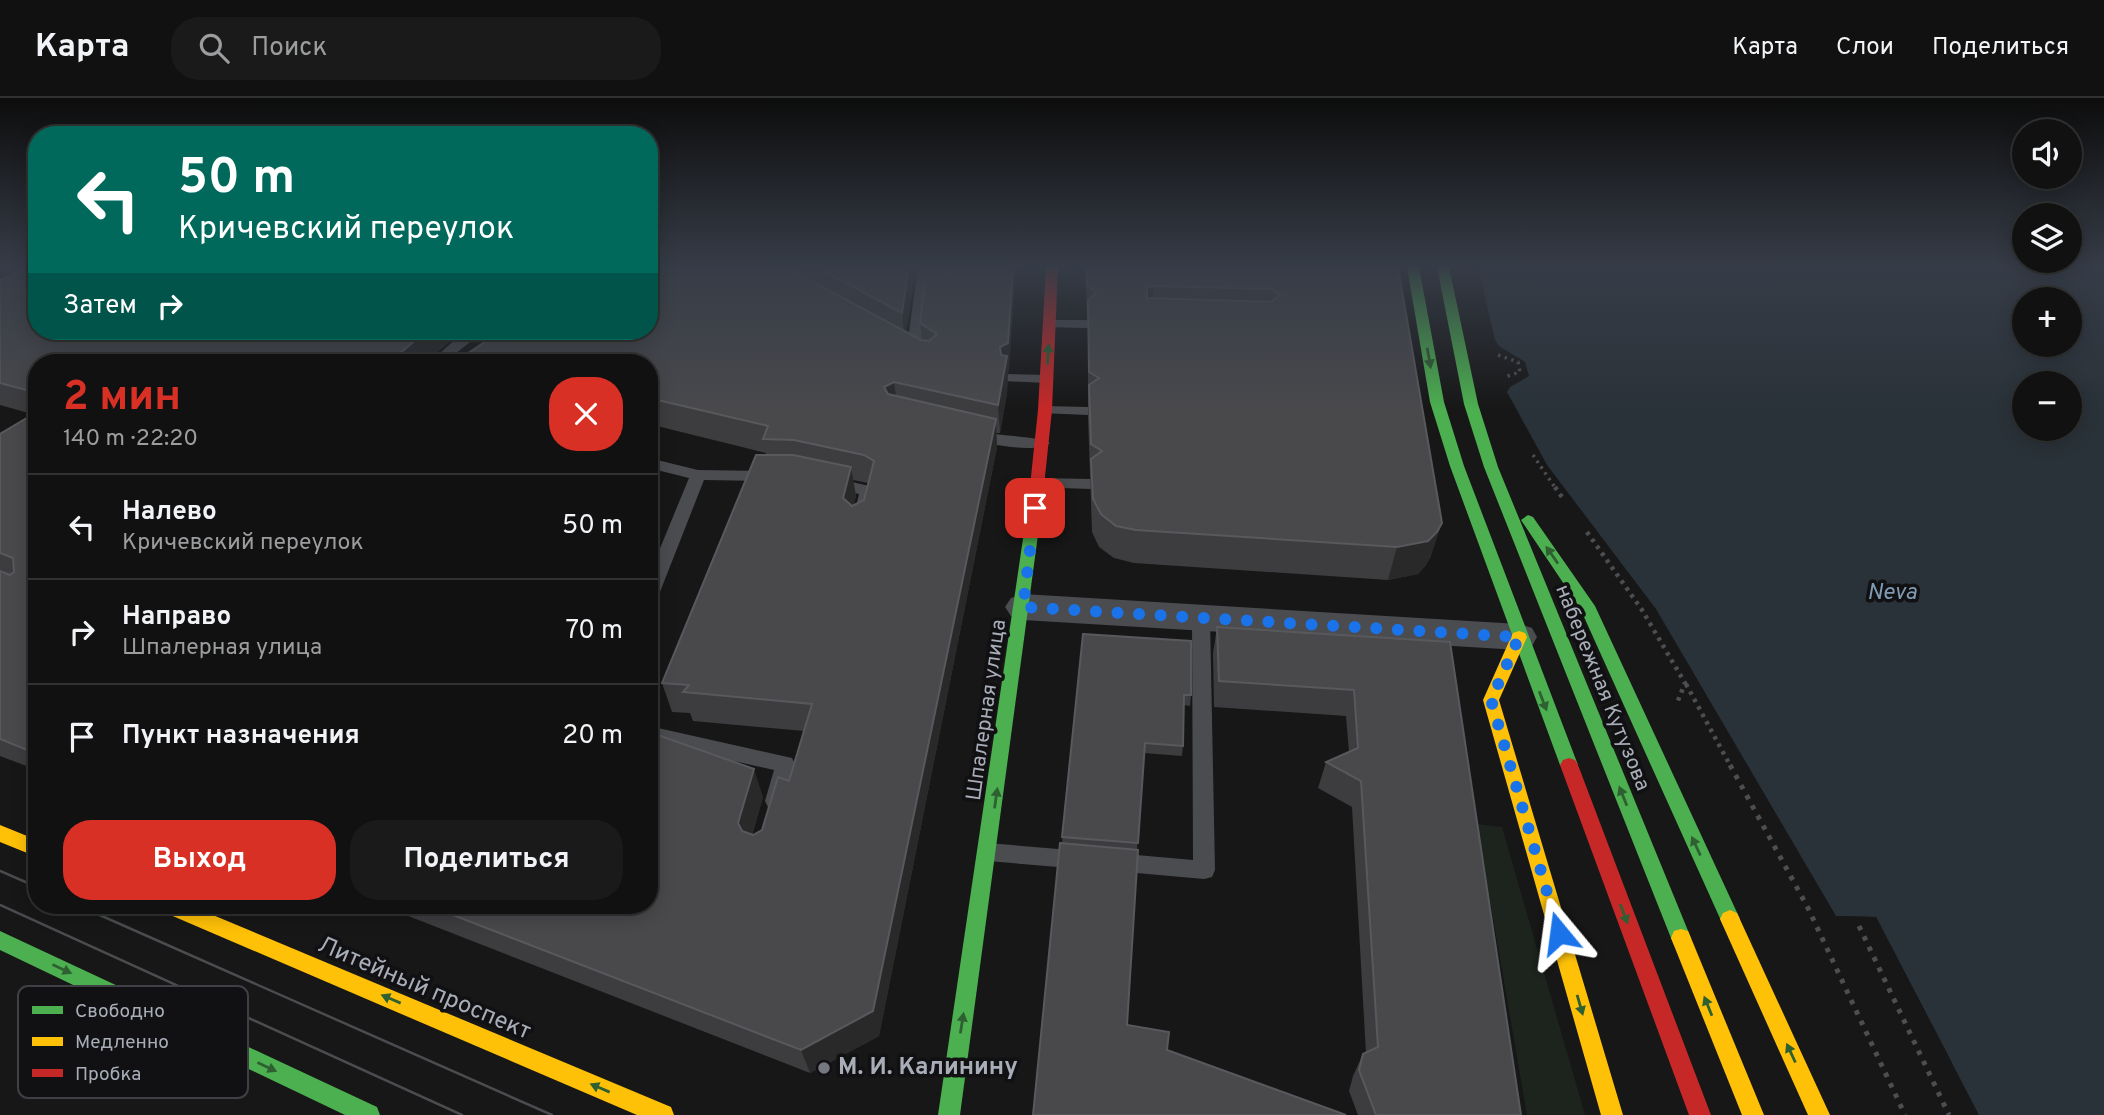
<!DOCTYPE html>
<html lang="ru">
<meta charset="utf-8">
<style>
:root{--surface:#111;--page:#1a1a1a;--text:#f1f3f6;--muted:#9c9d9f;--line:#303131;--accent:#d93025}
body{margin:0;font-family:Overpass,sans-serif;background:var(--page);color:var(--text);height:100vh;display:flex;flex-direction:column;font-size:26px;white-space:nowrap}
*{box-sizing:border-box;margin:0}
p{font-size:23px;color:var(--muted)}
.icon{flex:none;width:38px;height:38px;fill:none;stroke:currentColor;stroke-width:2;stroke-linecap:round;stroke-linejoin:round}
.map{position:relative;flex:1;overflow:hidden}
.panel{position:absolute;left:28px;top:256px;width:630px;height:560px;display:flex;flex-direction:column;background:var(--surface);border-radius:28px;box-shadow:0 4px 18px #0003,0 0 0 2px var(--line)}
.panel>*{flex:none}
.banner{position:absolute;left:28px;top:28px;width:630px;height:214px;border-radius:28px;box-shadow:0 4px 18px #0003,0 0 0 2px var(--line);background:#00695c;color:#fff;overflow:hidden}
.controls{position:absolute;left:2012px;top:21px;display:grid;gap:14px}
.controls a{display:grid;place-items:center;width:70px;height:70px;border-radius:50%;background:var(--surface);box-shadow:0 4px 18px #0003,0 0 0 2px var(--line);font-size:35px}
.pin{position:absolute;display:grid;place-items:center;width:60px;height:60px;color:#fff;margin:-30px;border-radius:14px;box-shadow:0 4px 10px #0006}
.me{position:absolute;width:77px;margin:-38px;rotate:344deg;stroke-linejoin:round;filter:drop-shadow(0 0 5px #0008)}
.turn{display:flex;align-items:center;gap:24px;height:147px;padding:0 35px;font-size:32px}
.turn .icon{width:91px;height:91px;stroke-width:2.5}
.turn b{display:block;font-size:49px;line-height:60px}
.then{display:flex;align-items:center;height:66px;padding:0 35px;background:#0003;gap:14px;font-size:26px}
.round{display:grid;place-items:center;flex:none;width:74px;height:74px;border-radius:28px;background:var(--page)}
.summary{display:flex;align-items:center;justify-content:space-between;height:119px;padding:0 35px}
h1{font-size:42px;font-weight:700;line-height:52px;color:var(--accent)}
.cta{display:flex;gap:14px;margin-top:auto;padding:14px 35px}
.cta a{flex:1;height:80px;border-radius:28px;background:var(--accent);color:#fff;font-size:28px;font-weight:700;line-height:80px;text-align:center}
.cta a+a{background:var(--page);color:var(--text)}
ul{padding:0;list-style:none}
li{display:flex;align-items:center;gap:21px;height:105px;padding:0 35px;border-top:2px solid var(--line)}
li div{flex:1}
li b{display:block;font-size:26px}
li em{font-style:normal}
header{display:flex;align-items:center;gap:42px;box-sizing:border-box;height:98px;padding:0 35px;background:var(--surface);border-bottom:2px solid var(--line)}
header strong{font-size:33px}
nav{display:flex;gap:38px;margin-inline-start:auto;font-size:24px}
.search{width:490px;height:63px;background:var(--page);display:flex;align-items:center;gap:18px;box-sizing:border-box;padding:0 24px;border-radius:28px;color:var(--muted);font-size:26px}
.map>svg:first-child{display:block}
.green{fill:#1d241e}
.water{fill:#2a3239;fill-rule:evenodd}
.pier{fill:#171717}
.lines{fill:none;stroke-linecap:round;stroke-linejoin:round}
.path-far2{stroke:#4d4e52;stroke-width:3.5;stroke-dasharray:2.5 4.5;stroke-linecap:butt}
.path-far1{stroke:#4d4e52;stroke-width:4.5;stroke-dasharray:3.5 5;stroke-linecap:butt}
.path{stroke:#4d4e52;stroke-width:5;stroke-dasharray:4.5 7;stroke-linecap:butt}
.lane{fill:#4b4c50;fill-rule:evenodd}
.street{fill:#4b4c50;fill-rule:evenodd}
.fast{fill:#4caf50;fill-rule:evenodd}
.slow{fill:#ffc107;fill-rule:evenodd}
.jam{fill:#c62828;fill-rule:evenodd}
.tram{stroke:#4b4c4f;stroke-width:2.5}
.wall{fill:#3d3d3f;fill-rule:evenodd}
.shaded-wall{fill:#29292a}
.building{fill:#49494c;stroke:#58595d;stroke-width:2;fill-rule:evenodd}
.oneway{fill:#2e6032}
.route{stroke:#1a73e8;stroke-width:12;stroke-dasharray:0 21.6}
.poi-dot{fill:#757880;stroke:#111113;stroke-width:2.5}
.labels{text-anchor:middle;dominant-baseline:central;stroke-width:7;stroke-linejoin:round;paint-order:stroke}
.street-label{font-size:21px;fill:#a8adb8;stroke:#111113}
.water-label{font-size:23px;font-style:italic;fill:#7f9bb3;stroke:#111113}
.near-street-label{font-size:24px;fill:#a8adb8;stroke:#111113}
.near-poi-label{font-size:24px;font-weight:bold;fill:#a8adb8;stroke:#111113;text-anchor:start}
.key{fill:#111113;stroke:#3e4045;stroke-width:2}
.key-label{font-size:19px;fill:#a8adb8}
</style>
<header>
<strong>Карта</strong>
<div class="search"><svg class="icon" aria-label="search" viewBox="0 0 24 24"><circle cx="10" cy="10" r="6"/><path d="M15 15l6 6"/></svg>Поиск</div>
<nav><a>Карта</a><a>Слои</a><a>Поделиться</a></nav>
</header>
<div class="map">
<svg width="2104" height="1017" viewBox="0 0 2104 1017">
<rect width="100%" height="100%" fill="#171717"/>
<!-- green -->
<polygon class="green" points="1477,726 1502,729 1585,1017 1527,1017"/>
<!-- water -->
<path class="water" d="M1478,169H2104V1017H1979L1876,819L1836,818L1656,511L1547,367L1507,294L1510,289L1529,278L1525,264L1499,248L1495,242ZM2025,201H2070V247H2025ZM2025,285H2070V331H2025Z"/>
<!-- pier -->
<polygon class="pier" points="1836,818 1876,819 1952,965 1948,965 1874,822 1838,822"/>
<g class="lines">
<!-- path-far2 -->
<g class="path-far2">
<polyline points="1498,257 1518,264 1520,274 1505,279"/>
<polyline points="1533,357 1556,391"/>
</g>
<!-- path-far1 -->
<g class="path-far1">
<polyline points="1555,389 1564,402"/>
<polyline points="1587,434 1642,512 1685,585 1677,605"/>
<polyline points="1686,586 1731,669"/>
</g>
<!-- path -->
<g class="path">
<polyline points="1730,667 1808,810 1905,1017"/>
<polyline points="1859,828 1949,1017"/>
</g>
<!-- lane -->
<g class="lane">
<polygon points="918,169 930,169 920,257 913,261 906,257"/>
<polygon points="1050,222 1087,222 1094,226 1087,230 1045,229 1045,223"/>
<polygon points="465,233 479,233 480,236 445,264 430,264"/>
<polygon points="1009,276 1047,277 1054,281 1047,285 1004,283 1004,277"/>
<polygon points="1045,308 1088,309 1095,313 1088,317 1040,315 1038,312 1040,309"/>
<path d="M975,333C990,337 1043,339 1050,345C1037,356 986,346 970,341L967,338L970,335Z"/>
<polygon points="649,360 698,372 772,373 780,378 772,383 704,382 658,499 649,505 649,477 689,380 649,370"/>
<polygon points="834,380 874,389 876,393 869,417 857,417 855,413 859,396 828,389 826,385 828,381"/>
<polygon points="1038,380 1090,381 1098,386 1090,391 1032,389 1030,385 1032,381"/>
<polygon points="1201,514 1207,515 1210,520 1215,772 1212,779 1204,781 1114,773 1106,771 1103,764 1106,757 1114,755 1193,762 1192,520 1195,515"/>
<polygon points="649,628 792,660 795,666 782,709 775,712 768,709 765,703 774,672 649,644"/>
<polygon points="988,745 1082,753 1089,755 1093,762 1089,769 1082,771 988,763 981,760 977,754 981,748"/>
</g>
<!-- street -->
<polygon class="street" points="1023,496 1519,526 1532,530 1537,539 1532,548 1519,552 1023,522 1011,518 1005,509 1011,500"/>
<!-- fast -->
<g class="fast">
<polygon points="1407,169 1419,169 1444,304 1464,368 1578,667 1575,672 1569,674 1563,672 1560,667 1450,368 1430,304"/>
<polygon points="1437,169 1449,169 1478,306 1498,369 1691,840 1688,847 1681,849 1674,847 1671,840 1484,369 1464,306"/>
<polygon points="1035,402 1042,407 960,1017 938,1017 1028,407"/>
<polygon points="1528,417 1533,419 1595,508 1740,821 1737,827 1730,830 1723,827 1580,510 1521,422"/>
<polygon points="0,833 377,1009 380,1017 345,1017 0,852"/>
</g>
<!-- slow -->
<g class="slow">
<polygon points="1519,533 1525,535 1527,539 1499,602 1623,1017 1601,1017 1483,602 1511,539 1513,535"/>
<polygon points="0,727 37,742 37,759 0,744"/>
<polygon points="158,807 189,807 671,1009 674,1017 637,1017 161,813"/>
<polygon points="1730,812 1737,815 1830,1017 1808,1017 1720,821 1723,815"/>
<polygon points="1681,831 1688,833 1691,840 1764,1017 1742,1017 1671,840 1674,833"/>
</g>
<!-- jam -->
<g class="jam">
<polygon points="1046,169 1058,169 1052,312 1042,407 1035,412 1028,407 1038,312"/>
<polygon points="1569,660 1575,662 1578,667 1711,1017 1689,1017 1560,667 1563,662"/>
</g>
<!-- tram -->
<g class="tram">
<polyline points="0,773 37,789"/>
<polyline points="0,807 462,1017"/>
<polyline points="77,807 552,1017"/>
</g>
</g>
<!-- wall -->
<g class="wall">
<polygon points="0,169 37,233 461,233 429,261 37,264 37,672 0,658 0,336 32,316 0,307"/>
<path d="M649,169H916L906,234L922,242L920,225L951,175L1009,273L1008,274L1007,295L1000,335H996L997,349L879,938L810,975L380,807H649L763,699L752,737L762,732L789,683L804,633L693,623L690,615L672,614L662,585L766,357V355L653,327L649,331ZM853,382L868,385L864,402L853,408L856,398Z"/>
<polygon points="1085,169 1398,169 1431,458 1426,467 1418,476 1388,482 1134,465 1114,460 1099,449 1092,434 1088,319 1088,220 1087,219"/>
<polygon points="1217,529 1450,544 1521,1017 1358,1017 1349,993 1353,978 1363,956 1366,955 1352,709 1318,690 1326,664 1349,654 1346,618 1214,609 1213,555"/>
<polygon points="1083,536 1191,597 1190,608 1184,607 1183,648 1182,658 1144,655 1137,752 1033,1017 1062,745"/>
</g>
<!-- shaded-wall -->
<g class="shaded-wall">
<polygon points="0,169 26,169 0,205"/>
<polygon points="909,169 916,169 905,243 902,215"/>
<polygon points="1013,169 1016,169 1009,273 1008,274 1007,295 1000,335 998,307 1000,249"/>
<polygon points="1154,188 1152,219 1145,221 1147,190"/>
<polygon points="167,233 181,233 194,253 183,259"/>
<polygon points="298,233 352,233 311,262 296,238 296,234"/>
<polygon points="417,233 461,233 429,261 431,264 402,264 398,257"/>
<polygon points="585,233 609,233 591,264 582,236"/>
<polygon points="894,284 898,312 884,289"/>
<polygon points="649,313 653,327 649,331"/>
<polygon points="996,321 997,349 879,938 810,975 801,952"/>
<polygon points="851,369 856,398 847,429 843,400"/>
<polygon points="1442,425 1431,458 1426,467 1418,476 1388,482 1397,449"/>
<polygon points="754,671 763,699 747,752 738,725"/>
</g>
<!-- building -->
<g class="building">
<polygon points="19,169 37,169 37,233 167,233 170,238 199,239 202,236 199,233 298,233 296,234 296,238 316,238 323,233 417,233 416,234 415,238 419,239 398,257 404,264 37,264 37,295 0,285 0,182 19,173"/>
<polygon points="649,169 786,169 921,242 929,243 937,236 920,225 927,169 944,169 951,175 952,169 1013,169 1008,245 1000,249 1001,257 1007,258 998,307 894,284 884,289 888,296 996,321 873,913 801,952 427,807 649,807 649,638 652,635 754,671 738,725 742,733 753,737 762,732 778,679 789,683 812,606 683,594 689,587 662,585 756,357 793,357 851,369 843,400 852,408 864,402 874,363 864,357 794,342 763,341 768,328 649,300 649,264 455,264 501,233 585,233 582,236 585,239 600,239 607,233 649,233"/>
<polygon points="816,169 909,169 902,215"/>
<path d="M1087,169H1398L1442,425L1437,434L1428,443L1397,449L1136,432L1116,428L1101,416L1093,401L1091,361L1102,353L1091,346L1089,287L1099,280L1089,274L1088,203L1097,194L1087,188ZM1154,188L1271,191L1280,197L1271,204L1147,200V190Z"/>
<polygon points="37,314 37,656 0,641 0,473 10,477 14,474 13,460 0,455 0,336"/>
<polygon points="1217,529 1450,544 1521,1017 1376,1017 1359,972 1363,956 1378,949 1361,683 1326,664 1358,650 1354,592 1219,583"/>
<polygon points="1083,536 1191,543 1191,597 1184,597 1183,648 1145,645 1138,745 1062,739"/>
<polygon points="1060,745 1138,752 1127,927 1169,934 1167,952 1346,1017 1033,1017"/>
</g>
<!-- one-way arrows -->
<defs><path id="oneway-solid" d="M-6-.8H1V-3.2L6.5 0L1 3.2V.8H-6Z" transform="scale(1.75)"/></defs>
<g class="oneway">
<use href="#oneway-solid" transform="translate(1048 256) rotate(-87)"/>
<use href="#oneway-solid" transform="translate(1429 260) rotate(80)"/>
<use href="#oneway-solid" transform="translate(1552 457) rotate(-125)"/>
<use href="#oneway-solid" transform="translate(1543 603) rotate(69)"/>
<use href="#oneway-solid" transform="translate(1623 698) rotate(-112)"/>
<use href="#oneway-solid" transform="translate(996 700) rotate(-82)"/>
<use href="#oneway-solid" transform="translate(1696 748) rotate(-115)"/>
<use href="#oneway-solid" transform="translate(1624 816) rotate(69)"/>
<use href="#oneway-solid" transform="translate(62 871) rotate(25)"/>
<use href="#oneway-solid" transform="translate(391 901) rotate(-157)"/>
<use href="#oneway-solid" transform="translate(1580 907) rotate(74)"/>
<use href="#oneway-solid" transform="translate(1708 908) rotate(-112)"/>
<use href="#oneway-solid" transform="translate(962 925) rotate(-81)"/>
<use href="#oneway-solid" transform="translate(1791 955) rotate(-115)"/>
<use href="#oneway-solid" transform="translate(267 969) rotate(25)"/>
<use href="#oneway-solid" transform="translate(600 990) rotate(-157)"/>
</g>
<!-- sky -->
<linearGradient id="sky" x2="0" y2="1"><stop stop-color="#0d0d0d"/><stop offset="0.54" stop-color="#363c47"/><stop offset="1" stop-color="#363c47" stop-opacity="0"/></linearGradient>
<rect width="2104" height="311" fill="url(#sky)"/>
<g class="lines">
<!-- route -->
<polyline class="route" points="1035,410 1023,509 1519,539 1491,602 1559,835"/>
</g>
<!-- markers -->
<circle class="poi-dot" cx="824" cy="970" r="7"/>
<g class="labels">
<!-- street labels -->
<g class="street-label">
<text transform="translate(1602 590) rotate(68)">набережная Кутузова</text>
<text transform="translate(987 612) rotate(-82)">Шпалерная улица</text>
</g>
<!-- water labels -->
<g class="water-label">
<text x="1892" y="495">Neva</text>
</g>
<!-- near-street labels -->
<g class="near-street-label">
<text transform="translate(424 891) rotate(23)">Литейный проспект</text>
</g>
<!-- near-poi labels -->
<g class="near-poi-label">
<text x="838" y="970">М. И. Калинину</text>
</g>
</g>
<!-- legend -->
<rect x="18" y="888" width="230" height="112" rx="10" class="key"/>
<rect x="32" y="908" width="31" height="8" fill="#4caf50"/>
<rect x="32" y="939" width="31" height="9" fill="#ffc107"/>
<rect x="32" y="971" width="31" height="8" fill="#c62828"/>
<g class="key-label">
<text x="75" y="919">Свободно</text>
<text x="75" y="950">Медленно</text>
<text x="75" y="982">Пробка</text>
</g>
</svg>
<div class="controls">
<a><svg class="icon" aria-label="sound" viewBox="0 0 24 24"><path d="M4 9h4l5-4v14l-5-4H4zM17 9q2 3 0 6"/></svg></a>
<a><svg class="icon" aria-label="layers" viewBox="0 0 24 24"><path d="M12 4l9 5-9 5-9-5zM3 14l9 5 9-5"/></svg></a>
<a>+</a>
<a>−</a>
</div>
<div class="pin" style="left:1035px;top:410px;background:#d93025"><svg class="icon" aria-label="arrive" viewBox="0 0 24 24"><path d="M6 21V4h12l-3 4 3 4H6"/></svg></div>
<svg class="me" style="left:1559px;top:835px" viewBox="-20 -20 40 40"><path d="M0-17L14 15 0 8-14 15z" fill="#1a73e8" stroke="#fff" stroke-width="4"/></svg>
<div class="banner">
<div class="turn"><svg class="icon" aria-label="left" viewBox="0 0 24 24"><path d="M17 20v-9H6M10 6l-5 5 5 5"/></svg><div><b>50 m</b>Кричевский переулок</div></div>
<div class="then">Затем<svg class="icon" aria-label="right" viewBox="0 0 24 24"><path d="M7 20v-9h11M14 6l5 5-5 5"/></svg></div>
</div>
<section class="panel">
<div class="summary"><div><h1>2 мин</h1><p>140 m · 22:20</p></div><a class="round" style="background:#d93025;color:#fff"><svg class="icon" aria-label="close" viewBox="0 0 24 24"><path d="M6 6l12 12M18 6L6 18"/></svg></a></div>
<ul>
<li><svg class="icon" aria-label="left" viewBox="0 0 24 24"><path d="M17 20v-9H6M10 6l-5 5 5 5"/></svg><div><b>Налево</b><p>Кричевский переулок</p></div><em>50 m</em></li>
<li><svg class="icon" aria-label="right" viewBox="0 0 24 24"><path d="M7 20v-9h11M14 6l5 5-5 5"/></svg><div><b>Направо</b><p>Шпалерная улица</p></div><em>70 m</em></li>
<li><svg class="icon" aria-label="arrive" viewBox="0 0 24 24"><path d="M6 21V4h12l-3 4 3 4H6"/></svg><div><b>Пункт назначения</b></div><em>20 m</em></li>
</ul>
<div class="cta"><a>Выход</a><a>Поделиться</a></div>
</section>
</div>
